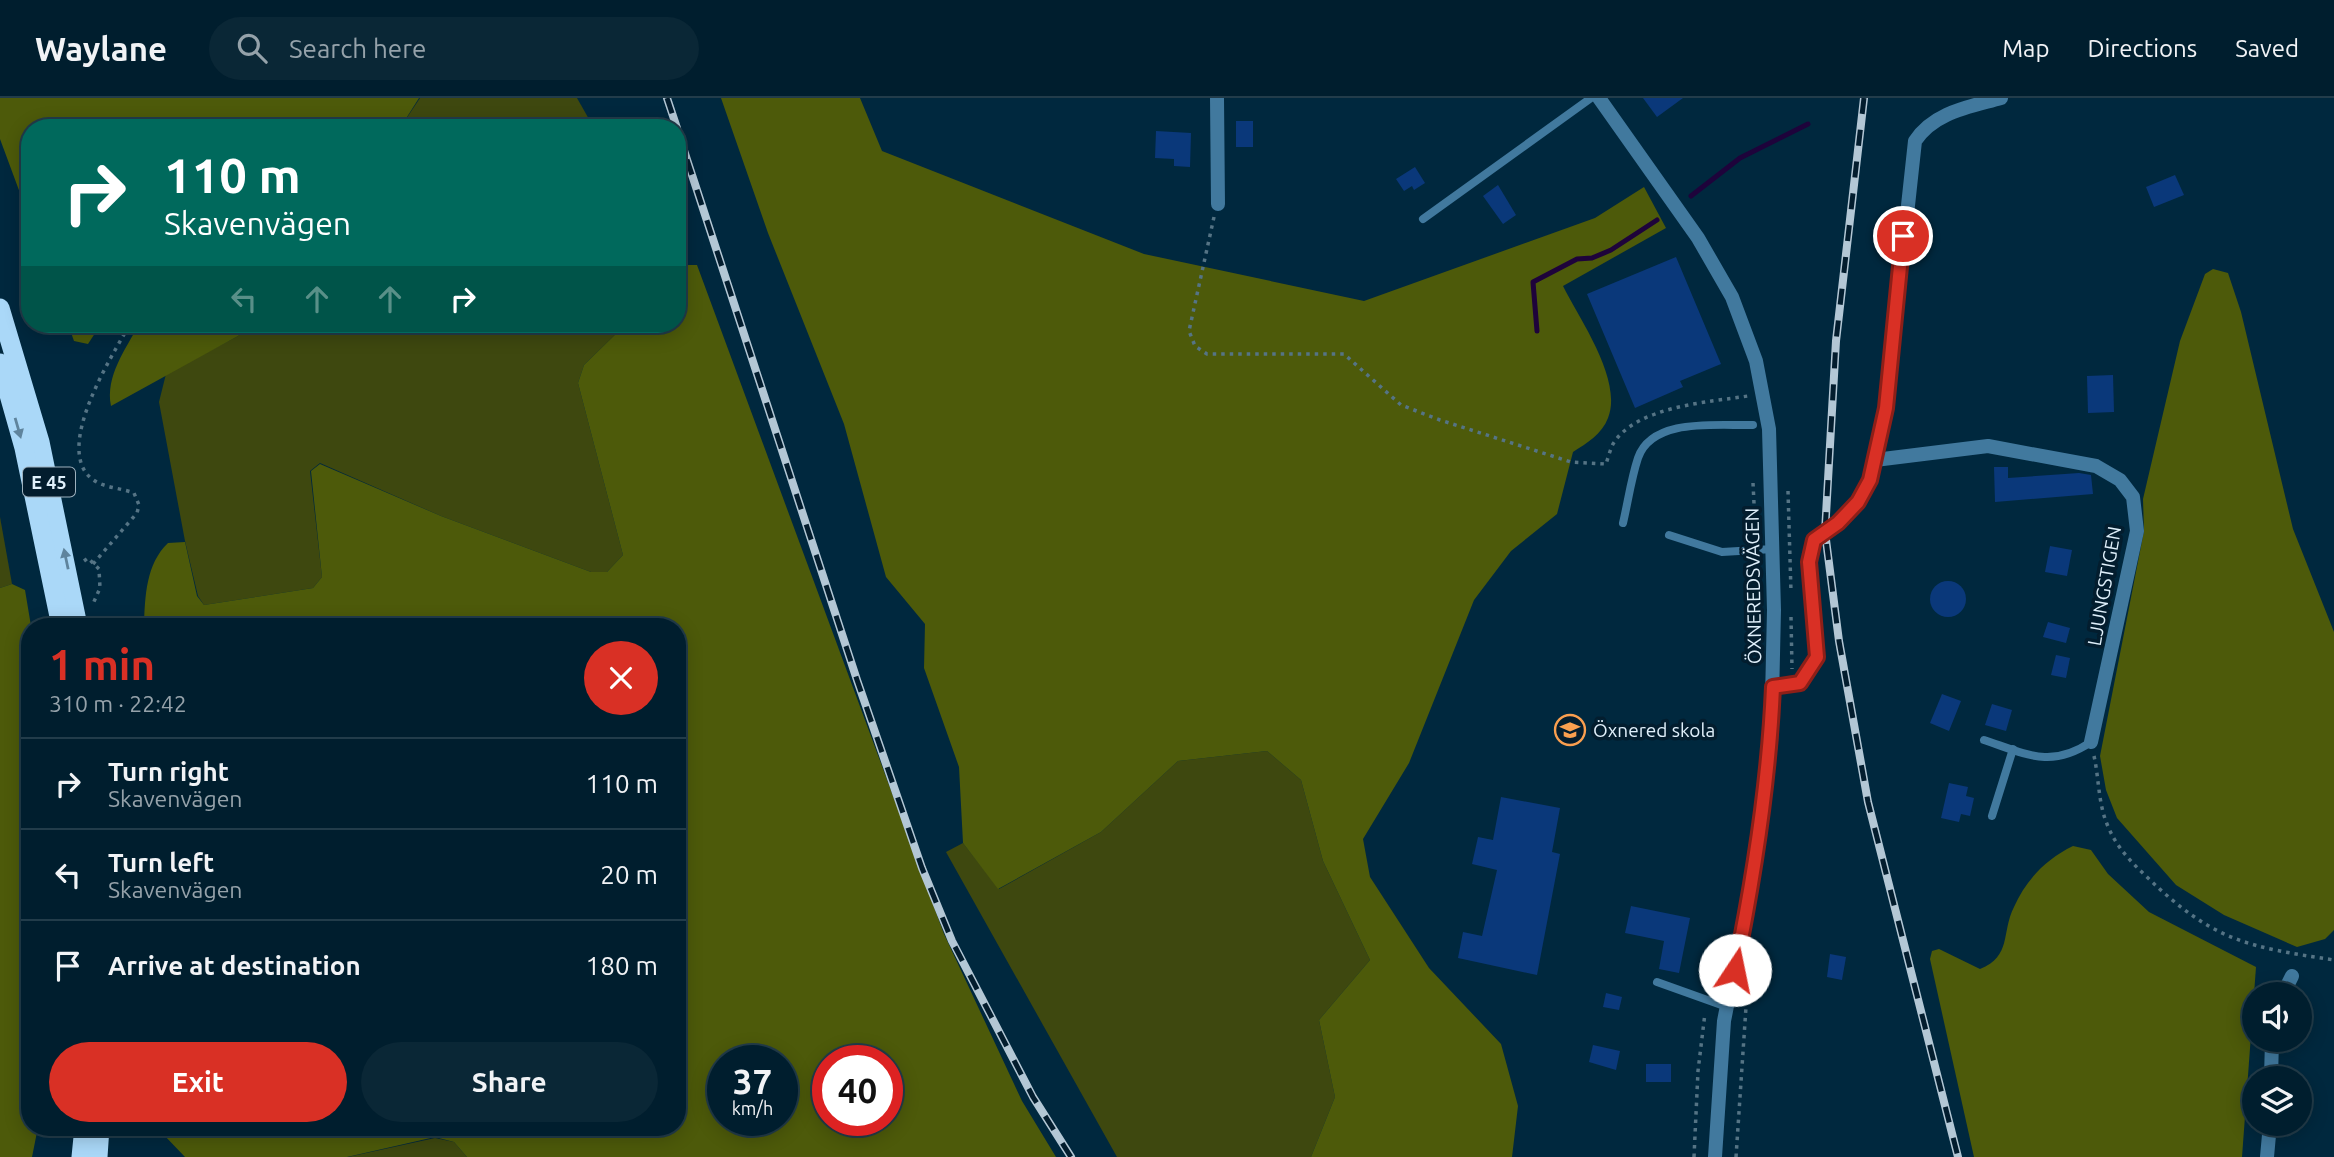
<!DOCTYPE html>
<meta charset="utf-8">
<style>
:root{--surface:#001e2e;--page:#0a2736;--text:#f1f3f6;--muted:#95a2aa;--line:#223c4a;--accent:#d93025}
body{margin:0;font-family:Ubuntu,sans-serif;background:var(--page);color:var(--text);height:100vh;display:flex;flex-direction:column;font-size:26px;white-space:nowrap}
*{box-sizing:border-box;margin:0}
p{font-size:23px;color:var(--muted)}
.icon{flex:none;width:38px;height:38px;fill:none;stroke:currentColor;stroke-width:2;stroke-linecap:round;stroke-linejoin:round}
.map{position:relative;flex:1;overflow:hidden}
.drawer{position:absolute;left:21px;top:520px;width:665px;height:518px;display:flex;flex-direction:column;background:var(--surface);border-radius:28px;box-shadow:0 4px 18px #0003,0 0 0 2px var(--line)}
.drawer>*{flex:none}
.top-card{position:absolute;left:21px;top:21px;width:665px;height:214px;border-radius:28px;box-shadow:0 4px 18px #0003,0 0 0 2px var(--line);background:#00695c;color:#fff;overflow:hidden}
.buttons{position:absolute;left:2242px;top:884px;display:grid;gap:14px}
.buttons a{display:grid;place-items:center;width:70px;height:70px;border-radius:50%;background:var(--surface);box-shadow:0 4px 18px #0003,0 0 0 2px var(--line);font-size:35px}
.speed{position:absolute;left:707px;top:947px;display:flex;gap:14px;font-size:35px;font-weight:700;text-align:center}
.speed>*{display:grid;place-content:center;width:91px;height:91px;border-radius:50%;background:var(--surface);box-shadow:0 4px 18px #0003,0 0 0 2px var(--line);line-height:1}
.speed small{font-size:18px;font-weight:400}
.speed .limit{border:10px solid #d22;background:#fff;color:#111}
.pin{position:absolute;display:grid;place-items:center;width:60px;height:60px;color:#fff;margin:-30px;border:4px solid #fff;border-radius:50%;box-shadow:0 2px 7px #0007}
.me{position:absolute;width:77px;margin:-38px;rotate:11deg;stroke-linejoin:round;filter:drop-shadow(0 0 5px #0008)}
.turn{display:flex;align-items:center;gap:24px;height:147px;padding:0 28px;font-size:32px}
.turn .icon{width:91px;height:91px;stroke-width:2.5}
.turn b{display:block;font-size:49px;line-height:60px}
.lanes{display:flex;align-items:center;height:66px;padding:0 28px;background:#0003;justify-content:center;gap:35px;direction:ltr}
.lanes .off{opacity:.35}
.round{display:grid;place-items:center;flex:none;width:74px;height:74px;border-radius:37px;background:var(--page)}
.head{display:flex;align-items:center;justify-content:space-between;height:119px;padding:0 28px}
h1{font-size:42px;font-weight:600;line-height:52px;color:var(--accent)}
.cta{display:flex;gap:14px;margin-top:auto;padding:14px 28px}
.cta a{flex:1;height:80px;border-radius:42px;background:var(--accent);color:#fff;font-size:28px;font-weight:600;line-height:80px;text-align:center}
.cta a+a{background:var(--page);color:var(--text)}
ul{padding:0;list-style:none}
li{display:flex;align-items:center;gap:21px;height:91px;padding:0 28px;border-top:2px solid var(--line)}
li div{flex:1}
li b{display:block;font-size:26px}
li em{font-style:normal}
header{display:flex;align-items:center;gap:42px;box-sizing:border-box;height:98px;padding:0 35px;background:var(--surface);border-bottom:2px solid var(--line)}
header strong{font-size:33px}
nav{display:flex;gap:38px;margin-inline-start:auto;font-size:24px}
.search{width:490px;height:63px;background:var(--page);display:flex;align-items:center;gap:18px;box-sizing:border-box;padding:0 24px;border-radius:38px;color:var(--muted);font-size:26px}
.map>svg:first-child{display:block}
.green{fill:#3e480f}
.forest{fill:#4d5a0a;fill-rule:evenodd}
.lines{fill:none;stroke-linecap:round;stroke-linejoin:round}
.stream{stroke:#1e033b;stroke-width:5}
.building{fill:#0a387a}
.path{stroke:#557485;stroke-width:3.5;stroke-dasharray:3.5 5;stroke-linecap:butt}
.service{stroke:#41799e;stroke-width:8}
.minor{stroke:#41799e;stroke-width:14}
.tertiary{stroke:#41799e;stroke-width:14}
.trunk{stroke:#aad8f8;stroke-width:19}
.rail-casing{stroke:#b3c7d5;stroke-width:8}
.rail{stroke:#031d2e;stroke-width:5;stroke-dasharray:16;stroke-linecap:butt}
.oneway{fill:#5f849d}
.route-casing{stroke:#8d1f18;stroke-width:18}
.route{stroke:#d93025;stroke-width:12}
.labels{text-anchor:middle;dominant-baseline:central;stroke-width:7;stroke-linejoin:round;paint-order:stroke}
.shield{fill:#031d2e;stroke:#9eb1be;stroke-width:2}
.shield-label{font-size:18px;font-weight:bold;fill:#e0f0fb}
.street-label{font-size:19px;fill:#e0f0fb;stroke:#031d2e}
.poi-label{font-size:19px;fill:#e0f0fb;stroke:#031d2e;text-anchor:start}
</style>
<header>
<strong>Waylane</strong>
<div class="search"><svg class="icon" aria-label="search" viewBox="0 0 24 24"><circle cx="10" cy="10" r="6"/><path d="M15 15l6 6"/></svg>Search here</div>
<nav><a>Map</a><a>Directions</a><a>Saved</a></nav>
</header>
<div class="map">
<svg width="2334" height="1059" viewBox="0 0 2334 1059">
<rect width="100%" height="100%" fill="#00283e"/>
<!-- green -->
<g class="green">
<polygon points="420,0 577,0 594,30 400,30"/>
<polygon points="253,226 626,226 584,267 578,285 623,457 607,474 591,474 441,418 320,365 310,373 322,479 313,490 204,507 198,498 185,443 159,304 166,276 238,238"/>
<polygon points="0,419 12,486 0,490"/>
<polygon points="1267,653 1301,682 1323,763 1370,862 1319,922 1335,999 1311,1059 1117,1059 946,754 963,745 999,791 1101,734 1178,663"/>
<polygon points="435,1040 454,1044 467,1059 348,1059"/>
</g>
<!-- forest -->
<g class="forest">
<polygon points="0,0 419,0 400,30 30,30 30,122 0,41"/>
<path d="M721,0H860L882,53L1144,156L1364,203L1595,120L1644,89L1666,130L1563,188C1580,222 1623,282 1608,320C1602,336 1587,345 1573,354L1557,416L1511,453L1474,502L1409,665L1363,741L1370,779L1429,870L1501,946L1518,1008L1512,1059H1311L1335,999L1319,922L1370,862L1323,763L1301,682L1267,653L1178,663L1101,734L998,791L963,745L959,669L924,570L925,526L886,479L844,326L768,135Z"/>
<path d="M677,167H697L944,836L1022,1003L1056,1059H467L454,1044L435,1039L347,1059H185L163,1036L161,1029H677V528H144C145,498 146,466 168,445L185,444L197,498L204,507L313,490L322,479L311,373L320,366L441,418L591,474H607L623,457L578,285L584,267L626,226H677ZM782,962V1022H723V962ZM887,962V1022H828V962Z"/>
<polygon points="2213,171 2228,175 2241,214 2293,431 2334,534 2334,832 2325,841 2297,849 2224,817 2176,787 2117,720 2106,692 2100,658 2144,433 2143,401 2180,243 2205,176"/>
<polygon points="68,226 101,226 88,246 74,243"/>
<path d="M139,226H253L238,238L111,308C105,278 126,251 139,226Z"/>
<polygon points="12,486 25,492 31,528 30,1029 38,1029 32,1059 0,1059 0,490"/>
<path d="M2073,748L2091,752L2108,776L2149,814L2256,869L2242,1059H1974L1930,861L1932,853L1939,851L1980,871C2012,858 2001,835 2014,809C2026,782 2046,761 2073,748Z"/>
</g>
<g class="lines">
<!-- stream -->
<g class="stream">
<polyline points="1691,98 1740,60 1808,26"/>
<polyline points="1537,233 1533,184 1577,161 1592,160 1611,152 1657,122"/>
</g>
</g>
<!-- building -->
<g class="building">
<polygon points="1643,0 1683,0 1657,19"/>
<rect x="1236" y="23" width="17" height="26"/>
<polygon points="1156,33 1191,35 1190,69 1174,68 1174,61 1155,60"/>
<polygon points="1415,69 1425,85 1414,92 1412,88 1404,93 1396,81"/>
<polygon points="2175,77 2184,97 2154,109 2146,89"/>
<polygon points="1498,87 1516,117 1503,126 1483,98"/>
<polygon points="1676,159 1721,266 1680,283 1683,289 1635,310 1587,196"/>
<polygon points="2113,277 2114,314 2088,315 2087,278"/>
<polygon points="1994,369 2008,369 2008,380 2079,375 2091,377 2093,396 1995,404"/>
<polygon points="2050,448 2072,452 2067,478 2045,474"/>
<circle cx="1948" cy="501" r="18"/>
<polygon points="2048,524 2070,530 2066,545 2043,539"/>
<polygon points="2056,557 2070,560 2066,580 2051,577"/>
<polygon points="1942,596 1961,603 1949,633 1930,625"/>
<polygon points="1992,606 2012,612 2006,633 1985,627"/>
<polygon points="1949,685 1968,689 1966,698 1974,700 1970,718 1961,716 1959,724 1941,720"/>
<polygon points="1501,699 1560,710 1552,754 1560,756 1537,877 1458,860 1463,834 1482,838 1497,772 1472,766 1478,739 1493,742"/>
<polygon points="1631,808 1690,820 1679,875 1659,871 1664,843 1625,835"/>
<polygon points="1830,856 1846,859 1842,882 1827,879"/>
<polygon points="1606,895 1622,899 1619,912 1603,909"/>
<polygon points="1593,947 1620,953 1616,972 1589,964"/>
<rect x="1646" y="966" width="25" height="18"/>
</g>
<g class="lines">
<!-- path -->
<g class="path">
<path d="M1214,119L1189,233L1195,248L1207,256H1344L1401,307L1440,322L1571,364L1606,366C1608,360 1610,352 1613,346C1636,308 1710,304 1748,298"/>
<polyline points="1753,385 1755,426"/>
<polyline points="1788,393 1791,494"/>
<polyline points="84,463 88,460 99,471 100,490 92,508"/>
<path d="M93,466L137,415L139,407L134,395C121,390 104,390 92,381C53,350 112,258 130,226"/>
<polyline points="1791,519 1792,571"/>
<path d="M2094,658C2099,680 2098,704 2107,726C2116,749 2131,764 2148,780C2213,843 2248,849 2334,862"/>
<polyline points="1694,1059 1698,973 1705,915"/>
<polyline points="1736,1059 1747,894"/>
</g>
<!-- service -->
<g class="service">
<polyline points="1423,121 1591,0"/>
<path d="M1623,425C1628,404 1631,381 1638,360C1652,319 1718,328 1753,327"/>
<polyline points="1669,437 1722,454 1773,451"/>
<path d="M1984,642C2026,656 2051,671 2091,644"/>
<polyline points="1992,718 2013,651"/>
<polyline points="1657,884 1727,909"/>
</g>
<!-- minor -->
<g class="minor">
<polyline points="1217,0 1218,106"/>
<polyline points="1875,362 1988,348 2096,368 2120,382 2133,399 2137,433 2091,644"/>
<path d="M1773,589L1800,585L1817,559L1809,464L1814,442L1838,425L1858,404L1870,382L1875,362L1886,310L1915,43C1934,14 1969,9 2001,0"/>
<polyline points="2283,896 2292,878"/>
<polyline points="2271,980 2272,942"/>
<polyline points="2267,1059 2270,1026"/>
</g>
<!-- tertiary -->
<polyline class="tertiary" points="1599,0 1698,140 1732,199 1756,263 1769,331 1774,512 1771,645 1747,807 1724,923 1715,1059"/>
<!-- trunk -->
<g class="trunk">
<polyline points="0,210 40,344 78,528"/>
<polyline points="0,265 24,350 61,528"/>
<polyline points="81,1059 84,1029"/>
<polyline points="98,1059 100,1029"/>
</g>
<!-- rail casing -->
<g class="rail-casing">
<g id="rail">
<polyline points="667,0 677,30"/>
<polyline points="1864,0 1836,243 1825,434 1839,543 1868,704 1958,1059"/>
<polyline points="677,31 857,582 922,770 952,843 1033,999 1071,1059"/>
</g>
</g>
<!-- rail -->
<use href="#rail" class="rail"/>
</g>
<!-- one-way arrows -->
<defs><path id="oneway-solid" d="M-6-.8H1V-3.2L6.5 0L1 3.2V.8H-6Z" transform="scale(1.75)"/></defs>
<g class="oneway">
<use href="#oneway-solid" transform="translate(18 330) rotate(74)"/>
<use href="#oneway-solid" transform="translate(66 461) rotate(-102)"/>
</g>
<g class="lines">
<!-- route casing -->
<g class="route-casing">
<path id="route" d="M1735,872C1754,779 1769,684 1773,589L1800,585L1817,559L1809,464L1814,442L1838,425L1858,404L1870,382L1886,310L1903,138"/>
</g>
<!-- route -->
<use href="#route" class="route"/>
</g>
<!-- icons -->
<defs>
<g id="school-ring" transform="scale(1.575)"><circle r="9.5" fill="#031d2e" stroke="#fa9f4f" stroke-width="1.5"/><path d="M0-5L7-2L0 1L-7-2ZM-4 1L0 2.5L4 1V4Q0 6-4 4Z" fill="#fa9f4f"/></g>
</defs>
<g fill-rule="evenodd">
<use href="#school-ring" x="1570" y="632"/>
</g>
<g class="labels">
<!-- shield labels -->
<rect class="shield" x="23" y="369.5" width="52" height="29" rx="5"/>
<g class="shield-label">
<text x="49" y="384">E 45</text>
</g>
<!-- street labels -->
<g class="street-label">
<text transform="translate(1753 488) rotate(-91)">ÖXNEREDSVÄGEN</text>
<text transform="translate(2104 488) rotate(-80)">LJUNGSTIGEN</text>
</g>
<!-- poi labels -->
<g class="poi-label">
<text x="1593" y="632">Öxnered skola</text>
</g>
</g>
</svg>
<div class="buttons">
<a><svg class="icon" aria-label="sound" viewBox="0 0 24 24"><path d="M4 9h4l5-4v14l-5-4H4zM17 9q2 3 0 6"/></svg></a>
<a><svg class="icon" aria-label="layers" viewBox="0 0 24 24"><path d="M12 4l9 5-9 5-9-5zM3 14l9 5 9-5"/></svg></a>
</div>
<div class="speed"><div>37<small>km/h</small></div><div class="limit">40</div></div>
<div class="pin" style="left:1903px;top:138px;background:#d93025"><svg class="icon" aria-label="arrive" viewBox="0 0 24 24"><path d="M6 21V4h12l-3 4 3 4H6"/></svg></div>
<svg class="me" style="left:1735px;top:872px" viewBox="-20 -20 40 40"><circle r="19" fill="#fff"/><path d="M0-13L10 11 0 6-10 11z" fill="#d93025"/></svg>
<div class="top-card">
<div class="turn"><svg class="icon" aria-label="right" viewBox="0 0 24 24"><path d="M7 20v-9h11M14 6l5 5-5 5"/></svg><div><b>110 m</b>Skavenvägen</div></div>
<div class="lanes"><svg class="icon off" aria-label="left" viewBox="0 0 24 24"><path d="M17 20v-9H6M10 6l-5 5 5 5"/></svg><svg class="icon off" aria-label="ahead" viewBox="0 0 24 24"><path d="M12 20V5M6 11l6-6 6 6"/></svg><svg class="icon off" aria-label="ahead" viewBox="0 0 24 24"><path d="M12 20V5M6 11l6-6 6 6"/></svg><svg class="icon" aria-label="right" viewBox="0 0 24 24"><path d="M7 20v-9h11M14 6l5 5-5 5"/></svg></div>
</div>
<section class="drawer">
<div class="head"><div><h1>1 min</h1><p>310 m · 22:42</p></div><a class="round" style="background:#d93025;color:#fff"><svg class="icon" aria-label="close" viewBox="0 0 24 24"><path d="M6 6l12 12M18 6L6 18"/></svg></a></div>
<ul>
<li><svg class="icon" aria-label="right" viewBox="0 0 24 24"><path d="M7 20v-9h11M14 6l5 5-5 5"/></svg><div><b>Turn right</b><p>Skavenvägen</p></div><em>110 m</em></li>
<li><svg class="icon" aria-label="left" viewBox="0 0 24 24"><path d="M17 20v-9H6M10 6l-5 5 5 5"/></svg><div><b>Turn left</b><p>Skavenvägen</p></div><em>20 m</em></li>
<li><svg class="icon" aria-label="arrive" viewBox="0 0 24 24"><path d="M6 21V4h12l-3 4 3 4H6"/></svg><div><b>Arrive at destination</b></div><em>180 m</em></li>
</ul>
<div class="cta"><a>Exit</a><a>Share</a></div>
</section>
</div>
